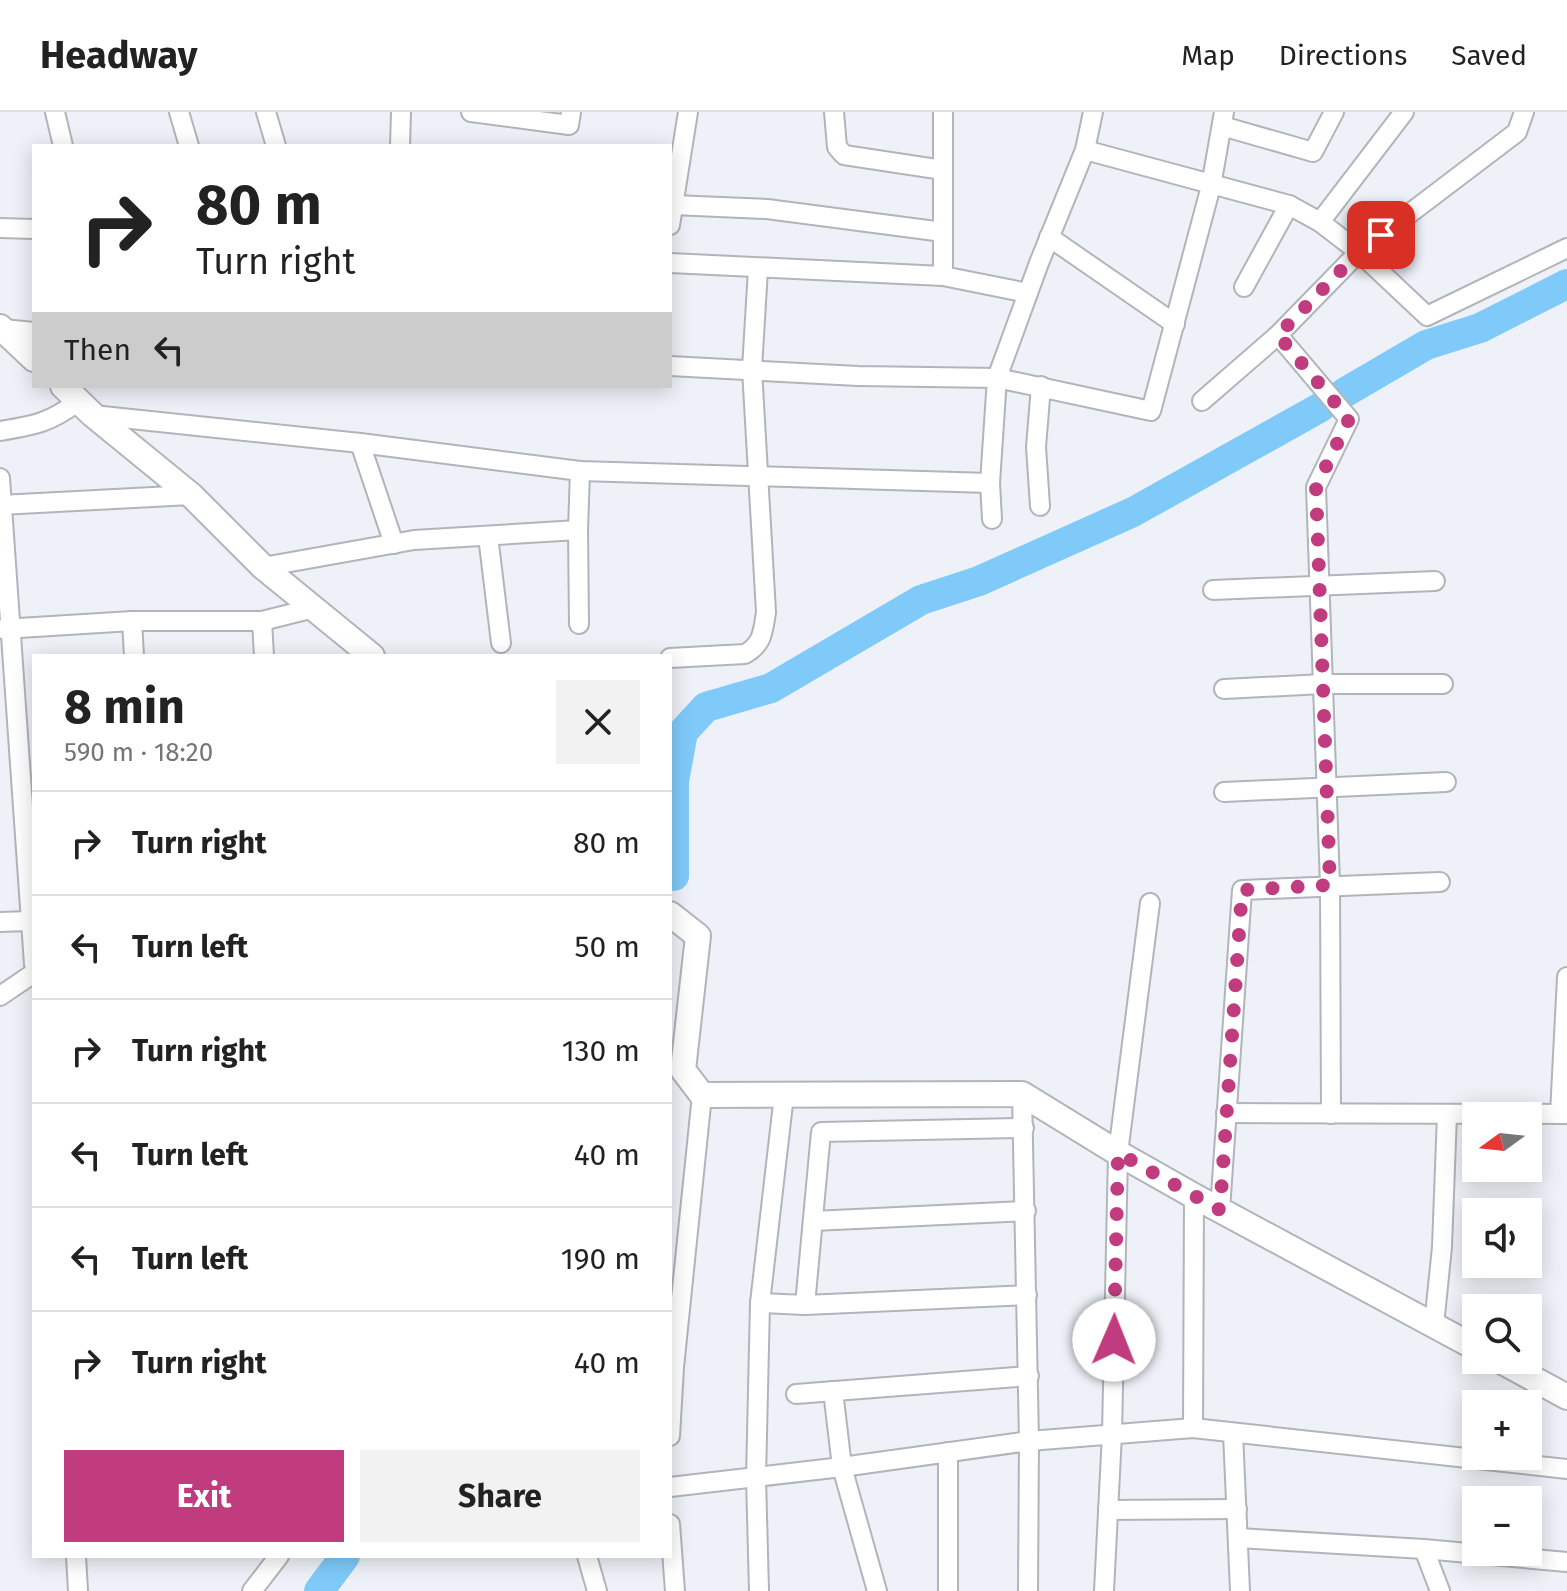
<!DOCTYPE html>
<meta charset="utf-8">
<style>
:root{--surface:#fff;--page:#f2f2f2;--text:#222;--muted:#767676;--line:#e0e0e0;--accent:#c13c7f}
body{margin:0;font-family:"Fira Sans",sans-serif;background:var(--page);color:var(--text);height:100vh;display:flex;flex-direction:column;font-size:30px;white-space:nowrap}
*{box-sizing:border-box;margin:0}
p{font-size:26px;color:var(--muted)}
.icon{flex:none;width:44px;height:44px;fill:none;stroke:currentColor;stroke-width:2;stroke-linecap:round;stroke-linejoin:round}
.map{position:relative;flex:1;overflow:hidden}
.drawer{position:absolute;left:32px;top:542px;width:640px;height:904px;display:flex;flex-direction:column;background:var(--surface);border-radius:0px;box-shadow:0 4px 20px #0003}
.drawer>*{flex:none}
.hud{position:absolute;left:32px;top:32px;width:640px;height:244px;border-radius:0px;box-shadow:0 4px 20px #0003;background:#fff;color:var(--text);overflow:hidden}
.needle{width:52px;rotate:255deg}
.controls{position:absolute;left:1462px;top:990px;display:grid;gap:16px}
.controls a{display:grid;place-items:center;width:80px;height:80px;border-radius:0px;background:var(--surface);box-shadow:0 4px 20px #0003;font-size:40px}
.pin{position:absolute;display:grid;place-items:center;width:68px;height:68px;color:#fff;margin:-34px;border-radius:16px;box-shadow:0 4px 12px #0006}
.me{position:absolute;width:88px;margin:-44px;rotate:1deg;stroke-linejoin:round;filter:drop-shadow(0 0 6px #0008)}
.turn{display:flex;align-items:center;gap:28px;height:168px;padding:0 32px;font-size:36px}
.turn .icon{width:104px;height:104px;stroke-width:2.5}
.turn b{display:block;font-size:56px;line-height:68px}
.then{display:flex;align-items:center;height:76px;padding:0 32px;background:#0003;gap:16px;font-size:30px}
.round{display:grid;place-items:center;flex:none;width:84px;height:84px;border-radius:0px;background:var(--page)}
.overview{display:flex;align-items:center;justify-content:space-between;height:136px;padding:0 32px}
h1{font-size:48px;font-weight:700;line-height:60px}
.button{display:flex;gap:16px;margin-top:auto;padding:16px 32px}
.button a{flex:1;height:92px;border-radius:0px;background:var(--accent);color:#fff;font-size:32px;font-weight:700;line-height:92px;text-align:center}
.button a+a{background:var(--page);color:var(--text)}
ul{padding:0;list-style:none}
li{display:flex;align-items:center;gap:24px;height:104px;padding:0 32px;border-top:2px solid var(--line)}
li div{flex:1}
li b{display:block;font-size:30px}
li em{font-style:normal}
header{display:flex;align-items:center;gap:48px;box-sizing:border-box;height:112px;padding:0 40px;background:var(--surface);border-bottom:2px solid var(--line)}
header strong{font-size:38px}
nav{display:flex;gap:44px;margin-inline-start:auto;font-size:28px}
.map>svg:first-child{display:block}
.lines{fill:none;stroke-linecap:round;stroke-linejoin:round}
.river{stroke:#7fcaf9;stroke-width:30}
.street-casing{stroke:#b1b5ba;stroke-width:22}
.secondary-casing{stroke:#b1b5ba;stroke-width:28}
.street{stroke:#fff;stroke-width:18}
.secondary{stroke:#fff;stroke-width:24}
.route{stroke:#c13c7f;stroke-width:14;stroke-dasharray:0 25.2}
</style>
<header>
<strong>Headway</strong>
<nav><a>Map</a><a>Directions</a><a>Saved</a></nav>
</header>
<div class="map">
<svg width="1567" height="1479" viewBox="0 0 1567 1479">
<rect width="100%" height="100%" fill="#eef2f8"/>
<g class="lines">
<!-- river -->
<g class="river">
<polyline points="1344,281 1426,233 1480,216 1567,172"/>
<polyline points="674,764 674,669 683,620 706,595 771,576 921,488 979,469 1133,400 1321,295"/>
<polyline points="319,1479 345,1444"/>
</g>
<!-- street casing -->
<g class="street-casing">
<g id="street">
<polyline points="55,0 63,34"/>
<polyline points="179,0 189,34"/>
<polyline points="266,0 276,34"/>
<polyline points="471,0 569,13 571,0"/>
<polyline points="834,0 837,35 844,43 943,58"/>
<polyline points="1222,14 1313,40 1334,0"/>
<polyline points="400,34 401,0"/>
<polyline points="1085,38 1289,93 1320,110 1359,140 1427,204 1567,136"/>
<polyline points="673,93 767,97 943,120"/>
<polyline points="1320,110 1404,0"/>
<polyline points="670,113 688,0"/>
<polyline points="0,116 34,117"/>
<polyline points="1049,125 1175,212"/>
<polyline points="670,151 943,164 1028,181"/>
<polyline points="943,164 943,0"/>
<polyline points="1244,175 1289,93"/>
<polyline points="3,217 34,220"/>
<polyline points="1278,223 1349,307 1316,375 1330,773 1331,1002"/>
<polyline points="670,254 858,264 997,266 1151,299 1211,74 1224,0"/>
<polyline points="1202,289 1278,223 1359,140 1517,20 1524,0"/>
<polyline points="93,303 360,331 580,359 990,371"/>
<path d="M0,319C36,313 49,311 79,289"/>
<polyline points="360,331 394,432"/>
<polyline points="0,366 34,852"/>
<polyline points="0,393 191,383"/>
<polyline points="1040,394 1036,335 1041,274"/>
<polyline points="992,407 990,371 997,266 1039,151 1085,38 1093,0"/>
<polyline points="488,424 501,531"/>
<polyline points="263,455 414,428 578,418"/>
<polyline points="1213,478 1435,469"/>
<polyline points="132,509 134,544"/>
<polyline points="262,509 264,544"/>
<polyline points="579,512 578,418 580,359"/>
<polyline points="3,517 132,509 262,509 314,496"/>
<path d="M670,546L745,542C763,532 763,519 766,500L752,257L758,157"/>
<polyline points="1224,577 1323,572 1443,572"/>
<polyline points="1224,680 1446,670"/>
<polyline points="0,810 29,809"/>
<polyline points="0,884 34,861"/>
<polyline points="1022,982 1029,1329 1028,1479"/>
<polyline points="1226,1001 1567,1002"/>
<polyline points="1560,1002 1567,865"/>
<polyline points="1220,1098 1242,778 1440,770"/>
<polyline points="813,1109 1026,1099"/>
<polyline points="760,1191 805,1193 1027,1183"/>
<polyline points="805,1193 821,1020 1024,1016"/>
<polyline points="1434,1213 1442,1135 1447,1002"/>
<polyline points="833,1279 842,1355 877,1479"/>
<polyline points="796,1282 1029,1264"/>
<polyline points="1193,1316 1194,1084"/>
<polyline points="1233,1321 1240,1479"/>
<polyline points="670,1324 674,1255 702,983"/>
<polyline points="948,1340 948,1479"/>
<polyline points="670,1375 842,1355 1029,1329 1193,1316 1567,1357"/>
<polyline points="1108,1398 1237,1397"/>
<polyline points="670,1412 675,1479"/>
<polyline points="1238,1426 1424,1437 1567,1450"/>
<polyline points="1424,1437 1440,1479"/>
<polyline points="76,1444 78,1479"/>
<polyline points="587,1444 597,1479"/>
<polyline points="252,1479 279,1444"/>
<polyline points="759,1479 756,1366 760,1191 784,983"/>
<polyline points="1104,1479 1112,1322 1118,1041 1150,791"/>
</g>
</g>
<!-- secondary casing -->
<g class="secondary-casing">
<g id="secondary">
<polyline points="0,215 34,247"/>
<polyline points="63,274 93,303 191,383 263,455 372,544"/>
<polyline points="670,802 698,824 683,958 702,983 1022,982 1118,1041 1194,1084 1476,1236"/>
<polyline points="1499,1248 1567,1285"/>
</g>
</g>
<!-- street -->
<use href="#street" class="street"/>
<!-- secondary -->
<use href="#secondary" class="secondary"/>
</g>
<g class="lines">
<!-- route -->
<polyline class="route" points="1114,1228 1118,1041 1220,1098 1242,778 1330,773 1316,375 1349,307 1278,223 1359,140 1381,123"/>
</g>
</svg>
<div class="controls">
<a><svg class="needle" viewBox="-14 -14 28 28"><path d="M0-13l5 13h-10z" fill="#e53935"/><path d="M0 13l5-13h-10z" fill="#767676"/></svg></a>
<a><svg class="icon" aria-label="sound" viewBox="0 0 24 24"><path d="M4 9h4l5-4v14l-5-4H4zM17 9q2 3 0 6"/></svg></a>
<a><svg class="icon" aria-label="search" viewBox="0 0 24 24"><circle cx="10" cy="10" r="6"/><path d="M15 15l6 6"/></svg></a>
<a>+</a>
<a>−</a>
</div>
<div class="pin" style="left:1381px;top:123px;background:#d93025"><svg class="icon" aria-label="arrive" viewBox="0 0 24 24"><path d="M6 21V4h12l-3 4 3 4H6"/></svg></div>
<svg class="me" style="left:1114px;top:1228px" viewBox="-20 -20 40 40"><circle r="19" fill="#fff"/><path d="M0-13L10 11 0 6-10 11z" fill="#c13c7f"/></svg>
<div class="hud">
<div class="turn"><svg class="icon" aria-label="right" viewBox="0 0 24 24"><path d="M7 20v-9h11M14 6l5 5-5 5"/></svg><div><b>80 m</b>Turn right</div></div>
<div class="then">Then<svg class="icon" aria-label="left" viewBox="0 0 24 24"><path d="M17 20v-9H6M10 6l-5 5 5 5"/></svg></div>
</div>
<section class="drawer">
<div class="overview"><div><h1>8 min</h1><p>590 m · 18:20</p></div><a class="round"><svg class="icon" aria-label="close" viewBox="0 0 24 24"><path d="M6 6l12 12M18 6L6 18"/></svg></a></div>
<ul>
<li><svg class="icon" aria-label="right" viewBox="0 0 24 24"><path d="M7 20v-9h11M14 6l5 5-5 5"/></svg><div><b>Turn right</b></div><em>80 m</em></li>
<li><svg class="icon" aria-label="left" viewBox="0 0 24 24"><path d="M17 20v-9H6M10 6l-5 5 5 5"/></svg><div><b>Turn left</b></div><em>50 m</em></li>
<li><svg class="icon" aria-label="right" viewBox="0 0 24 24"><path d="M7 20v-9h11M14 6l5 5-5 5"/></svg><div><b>Turn right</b></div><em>130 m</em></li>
<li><svg class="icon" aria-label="left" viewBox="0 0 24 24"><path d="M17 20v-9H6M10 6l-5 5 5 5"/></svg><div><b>Turn left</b></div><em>40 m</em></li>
<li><svg class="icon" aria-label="left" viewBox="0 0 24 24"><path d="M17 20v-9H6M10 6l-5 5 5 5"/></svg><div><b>Turn left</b></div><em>190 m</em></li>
<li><svg class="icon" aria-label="right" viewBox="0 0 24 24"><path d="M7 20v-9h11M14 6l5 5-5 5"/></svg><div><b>Turn right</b></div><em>40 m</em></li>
</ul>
<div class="button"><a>Exit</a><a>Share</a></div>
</section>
</div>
